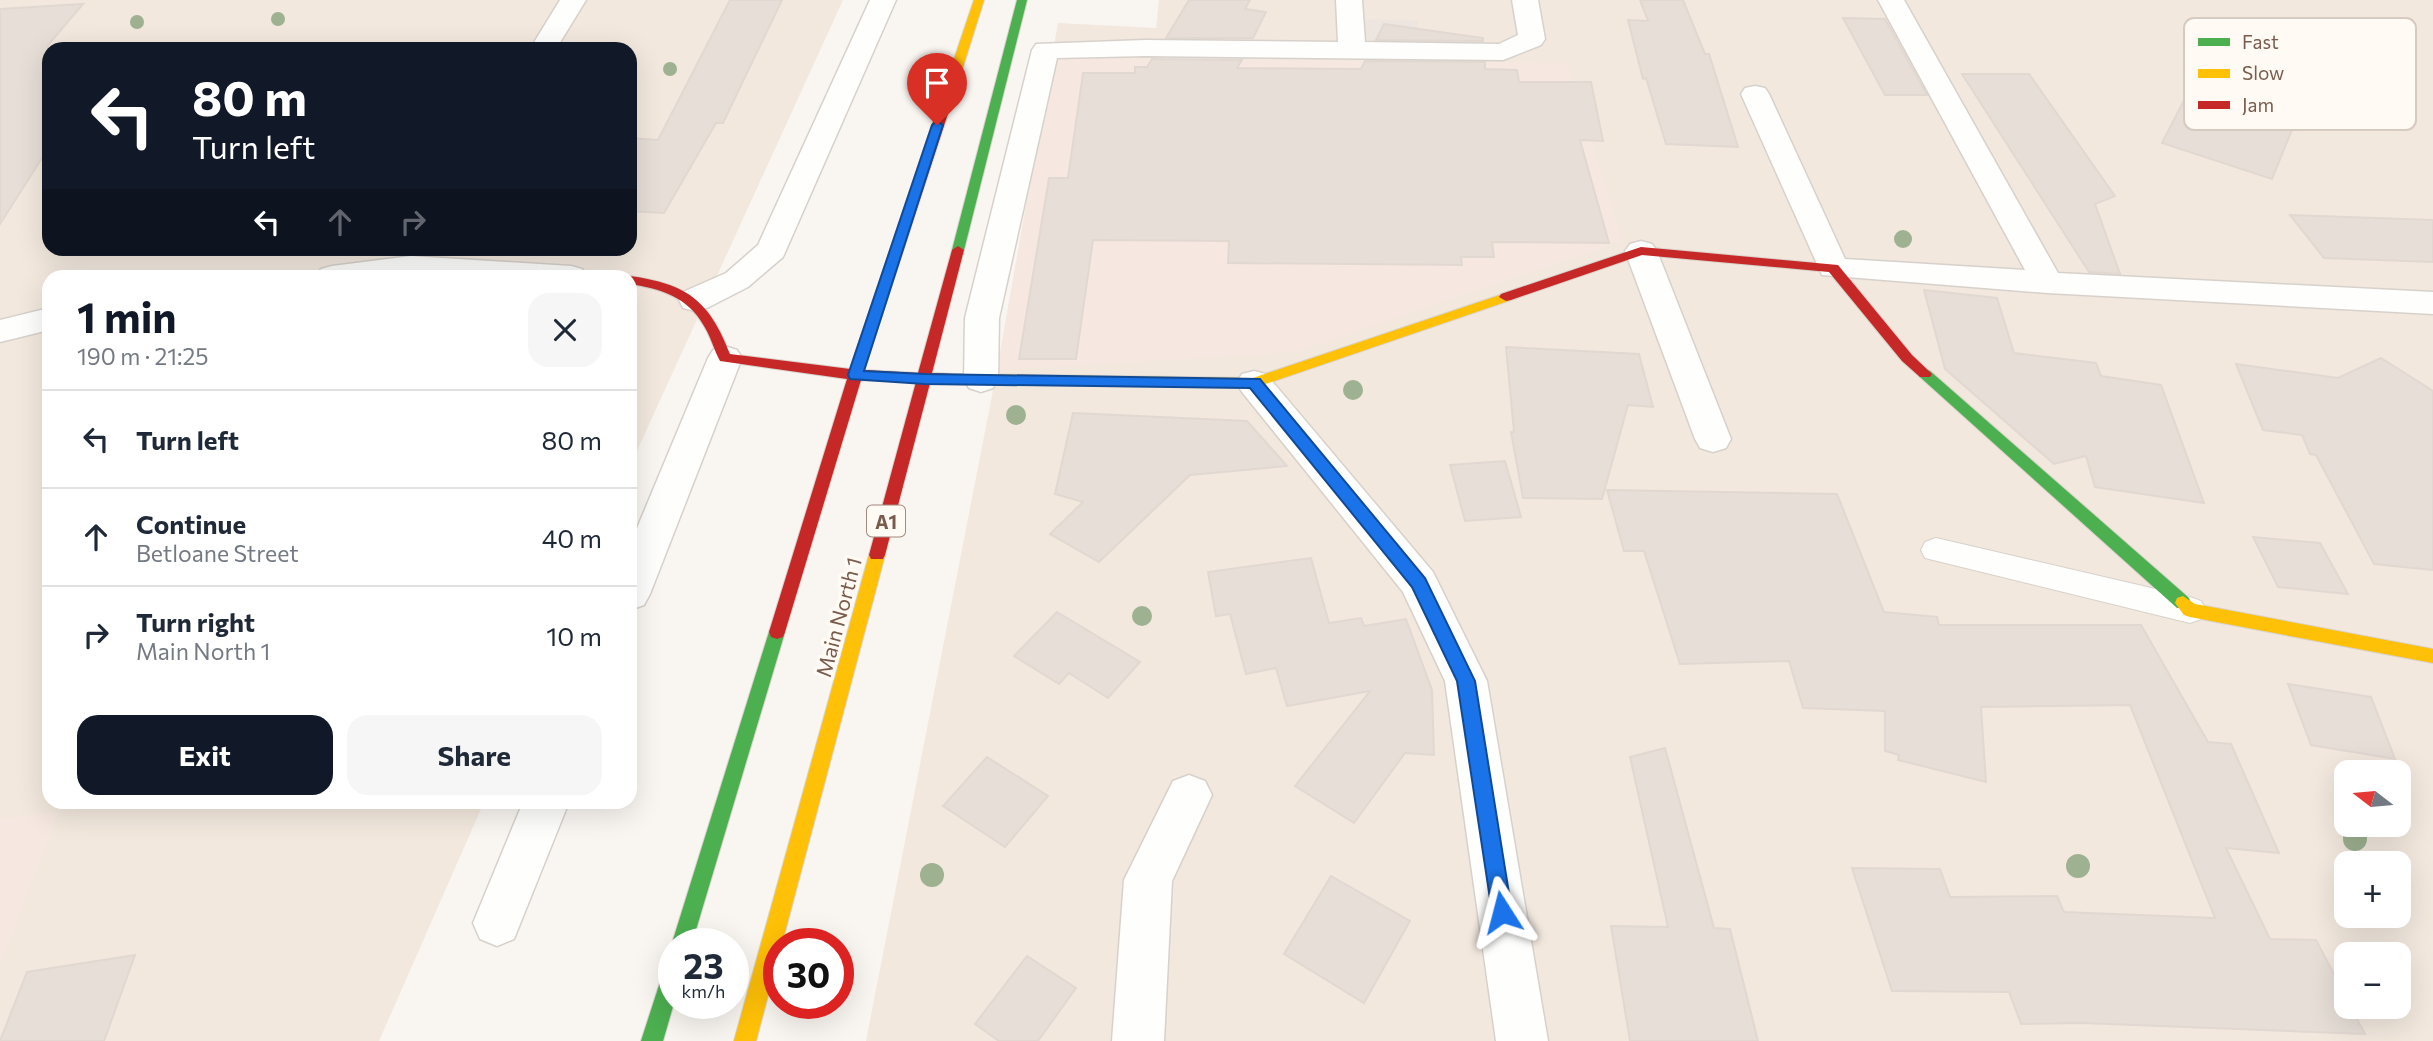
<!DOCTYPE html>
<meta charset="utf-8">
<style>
:root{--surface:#fff;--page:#f6f6f7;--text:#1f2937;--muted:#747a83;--line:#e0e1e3;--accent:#111827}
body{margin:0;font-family:Commissioner,sans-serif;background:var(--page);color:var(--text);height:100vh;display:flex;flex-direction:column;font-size:26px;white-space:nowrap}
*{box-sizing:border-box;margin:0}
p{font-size:23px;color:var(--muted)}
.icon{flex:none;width:38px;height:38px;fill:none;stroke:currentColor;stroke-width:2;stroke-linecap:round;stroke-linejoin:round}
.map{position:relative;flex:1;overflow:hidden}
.sheet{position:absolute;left:42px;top:270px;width:595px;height:539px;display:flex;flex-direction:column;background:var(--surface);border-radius:21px;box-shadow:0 7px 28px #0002}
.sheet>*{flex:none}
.top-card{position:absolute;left:42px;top:42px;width:595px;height:214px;border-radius:21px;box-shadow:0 7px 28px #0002;background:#111827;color:#fff;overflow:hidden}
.needle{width:46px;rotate:286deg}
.buttons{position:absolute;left:2334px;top:760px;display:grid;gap:14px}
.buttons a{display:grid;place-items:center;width:77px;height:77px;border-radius:14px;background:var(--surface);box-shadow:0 7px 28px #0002;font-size:35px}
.speed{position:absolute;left:658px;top:928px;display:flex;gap:14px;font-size:35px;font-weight:700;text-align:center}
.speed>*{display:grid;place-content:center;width:91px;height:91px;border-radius:50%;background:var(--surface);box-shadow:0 7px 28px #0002;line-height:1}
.speed small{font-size:18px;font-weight:400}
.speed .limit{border:10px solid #d22;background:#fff;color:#111}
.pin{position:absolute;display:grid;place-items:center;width:60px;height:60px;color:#fff;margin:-72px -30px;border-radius:50% 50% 50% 0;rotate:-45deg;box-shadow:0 0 7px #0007}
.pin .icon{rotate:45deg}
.me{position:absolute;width:77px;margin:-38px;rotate:351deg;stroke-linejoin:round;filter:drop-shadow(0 0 5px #0008)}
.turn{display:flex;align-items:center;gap:24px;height:147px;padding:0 35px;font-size:32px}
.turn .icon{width:91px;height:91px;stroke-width:2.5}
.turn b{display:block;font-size:49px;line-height:60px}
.lanes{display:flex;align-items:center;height:66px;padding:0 35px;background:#0003;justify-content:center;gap:35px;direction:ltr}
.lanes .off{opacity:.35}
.round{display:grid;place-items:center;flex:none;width:74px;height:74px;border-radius:21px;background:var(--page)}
.headline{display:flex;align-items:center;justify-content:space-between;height:119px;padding:0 35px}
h1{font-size:42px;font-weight:700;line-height:52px;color:var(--accent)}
.primary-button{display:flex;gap:14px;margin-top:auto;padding:14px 35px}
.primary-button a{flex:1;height:80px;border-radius:21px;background:var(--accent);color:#fff;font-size:28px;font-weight:700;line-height:80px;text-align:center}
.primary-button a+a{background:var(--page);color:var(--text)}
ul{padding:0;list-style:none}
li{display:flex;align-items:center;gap:21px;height:98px;padding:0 35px;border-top:2px solid var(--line)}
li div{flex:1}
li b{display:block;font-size:26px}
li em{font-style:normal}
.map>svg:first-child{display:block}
.residential{fill:#f2e8de;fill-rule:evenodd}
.commercial{fill:#f6e8e1}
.industrial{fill:#ede5e0}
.building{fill:#e6ded7;stroke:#e2d8d2;stroke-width:2}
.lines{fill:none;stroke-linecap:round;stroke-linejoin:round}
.lane-casing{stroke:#d7d1cb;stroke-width:2}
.street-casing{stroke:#d7d1cb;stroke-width:3}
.fast-casing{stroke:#d9d2cb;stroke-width:2}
.slow-casing{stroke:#d9d2cb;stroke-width:2}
.jam-casing{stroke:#d9d2cb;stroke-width:2}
.lane{fill:#fefefd;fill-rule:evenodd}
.street{fill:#fefefd;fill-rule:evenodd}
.fast{fill:#4caf50;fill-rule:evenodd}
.slow{fill:#ffc107;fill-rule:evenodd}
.jam{fill:#c62828;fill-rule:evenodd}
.tree{fill:#9eb190}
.route{fill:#1a73e8;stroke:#114b97;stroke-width:2}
.labels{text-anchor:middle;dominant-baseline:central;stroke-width:7;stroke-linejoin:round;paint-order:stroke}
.shield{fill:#fffaf3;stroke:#a28b7f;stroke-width:2}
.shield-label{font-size:19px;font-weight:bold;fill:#7a5c4d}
.street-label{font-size:21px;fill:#7a5c4d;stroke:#fffaf3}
.key{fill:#fffaf3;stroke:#d7cbc1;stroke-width:2}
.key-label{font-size:19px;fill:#7a5c4d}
</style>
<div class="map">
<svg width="2433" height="1041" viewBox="0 0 2433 1041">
<rect width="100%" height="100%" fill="#f9f5f0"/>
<!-- residential -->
<g class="residential">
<path d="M0,0H843L630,466V276H49V802H484L379,1041H0V961L57,813L0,820ZM49,49H630V248H49Z"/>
<path d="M1159,0H2433V1041H866L997,370L1058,23L1156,28ZM2347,772H2399V824H2347ZM2347,863H2399V915H2347ZM2347,954H2399V1006H2347Z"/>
</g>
<!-- commercial -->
<g class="commercial">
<polygon points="1053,58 1567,63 1622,241 1297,352 997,370"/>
<polygon points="57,812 57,813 0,961 0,820"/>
</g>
<!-- industrial -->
<polygon class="industrial" points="1363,19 1418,21 1419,49 1363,47"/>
<!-- building -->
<g class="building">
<polygon points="730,0 782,0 723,123 716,123 664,213 630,211 630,138 658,140"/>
<polygon points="1189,0 1250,0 1245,9 1266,12 1253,38 1166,38"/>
<polygon points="1640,0 1683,0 1705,54 1709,54 1738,147 1666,144 1646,78 1643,79 1628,20 1648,21"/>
<polygon points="83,4 48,45 49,147 0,224 0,9"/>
<polygon points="1843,18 1885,19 1927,95 1885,95"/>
<polygon points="1384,24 1483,38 1483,41 1376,40"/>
<polygon points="1152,59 1242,60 1237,68 1361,69 1365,61 1485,62 1485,69 1517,70 1519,82 1591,82 1603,141 1580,140 1609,243 1492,242 1494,257 1461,257 1462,265 1228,263 1229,241 1093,240 1076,359 1019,359 1049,178 1068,178 1083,73 1135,73 1135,67 1147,67"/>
<polygon points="1962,74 2029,74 2115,196 2095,204 2120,274 2089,272"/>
<polygon points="2195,79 2300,110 2272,179 2162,143"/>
<polygon points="2290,215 2433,220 2433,262 2324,258"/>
<polygon points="1924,290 1997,298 2014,353 2096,363 2101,376 2161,385 2204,503 2095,487 2086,456 2054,464 1945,369"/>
<polygon points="1506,347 1639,354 1653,407 1628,405 1602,499 1523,498 1511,432 1514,432"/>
<polygon points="2381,358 2433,391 2433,570 2374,564 2316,455 2310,454 2302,435 2263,430 2236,364 2338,378"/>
<polygon points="1073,413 1247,421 1287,466 1190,475 1099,562 1050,534 1083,502 1055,494"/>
<polygon points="1505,461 1521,517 1465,521 1450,465"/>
<polygon points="1607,490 1837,494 1884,612 1937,617 1939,625 2141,625 2208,742 2231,744 2279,853 2226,848 2270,939 2316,940 2347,999 2347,1006 2350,1006 2365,1034 2083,1023 2021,1024 2009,992 1892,991 1852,868 1940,869 1950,897 2057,896 2064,912 2215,918 2130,705 1981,707 1986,782 1898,760 1899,755 1885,751 1885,711 1803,708 1789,661 1680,664 1644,551 1624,551"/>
<polygon points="2253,537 2320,543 2348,594 2278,587"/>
<polygon points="1311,558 1329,623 1361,618 1364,626 1406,619 1432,690 1434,755 1405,753 1354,823 1295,786 1370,691 1287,706 1276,668 1246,674 1230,614 1216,616 1208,572"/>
<polygon points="1057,612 1140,662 1108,698 1069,673 1059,684 1014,656"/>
<polygon points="2288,684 2371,697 2395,759 2311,745"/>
<polygon points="1665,748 1714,928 1730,929 1758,1041 1630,1041 1611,926 1668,927 1630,757"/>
<polygon points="987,757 1048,796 1005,847 943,806"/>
<polygon points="1331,876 1410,921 1364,1003 1284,954"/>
<polygon points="135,955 104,1041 0,1041 27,972"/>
<polygon points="1027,956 1076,988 1038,1041 999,1041 975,1024"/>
</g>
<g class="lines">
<!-- lane casing -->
<g class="lane-casing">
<polygon id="lane" points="1936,538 2190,597 2201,601 2206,610 2201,619 2190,623 1925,558 1921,550 1925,542"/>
</g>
<!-- street casing -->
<g class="street-casing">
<g id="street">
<polygon points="560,0 586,0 556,49 530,49"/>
<polygon points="870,0 896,0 783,257 748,287 707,308 695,311 683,308 679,300 683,292 726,273 758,245"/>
<polygon points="1336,0 1362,0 1365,42 1499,44 1518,35 1512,0 1538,0 1545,39 1541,45 1503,60 1145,56 1057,58 999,318 998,380 993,388 981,392 969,388 964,380 965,318 1032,50 1036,44 1145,40 1338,42"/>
<polygon points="1878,0 1904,0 2058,273 2433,292 2433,314 2048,293 1822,275 1741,94 1745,88 1755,86 1765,88 1769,94 1845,259 2025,270"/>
<polygon points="1641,241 1652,244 1657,251 1731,439 1726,448 1713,452 1700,448 1695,439 1625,251 1630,244"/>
<polygon points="411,256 571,266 582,269 587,276 316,276 321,269 332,266"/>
<polygon points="49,308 49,330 0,342 0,320"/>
<polygon points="725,346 737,350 742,358 650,594 644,605 630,610 630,545 708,358 713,350"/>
<polygon points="1254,371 1266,374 1433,572 1487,681 1548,1041 1496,1041 1445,681 1403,592 1242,392 1236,383 1242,374"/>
<polygon points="1189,775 1205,781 1212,795 1172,881 1164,1041 1112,1041 1124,880 1173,781"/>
<polygon points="523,802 569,802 514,939 497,946 480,939 473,923"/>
</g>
</g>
<!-- fast casing -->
<g class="fast-casing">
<g id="fast">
<polygon points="1017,0 1027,0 964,250 958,254 952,250"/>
<polygon points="1925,369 1930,371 2189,598 2191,603 2189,608 2177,608 1920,377 1918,374 1920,371"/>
<polygon points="777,625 783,627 785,632 692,943 674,943 674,947 672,943 769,632 771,627"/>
<polygon points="674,960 674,1003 663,1041 641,1041 664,970 667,963"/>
</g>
</g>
<!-- slow casing -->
<g class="slow-casing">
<g id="slow">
<polygon points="974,0 984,0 956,89 946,91 944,89"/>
<polygon points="1506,293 1511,294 1513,297 1511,300 1254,388 953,384 946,379 953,374 1253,378"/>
<polygon points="877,549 883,551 885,555 782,943 779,943 779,954 756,1041 734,1041 869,555 871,551"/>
<polygon points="2183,596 2195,604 2433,649 2433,663 2190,617 2184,615 2175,603 2177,598"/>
</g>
</g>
<!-- jam casing -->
<g class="jam-casing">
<g id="jam">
<path d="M950,86L956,89L864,370L918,373L952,250L958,246L964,250L932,373L953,374L960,379L953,384L930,383L885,555L883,559H871L869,555L916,382L861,380L785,632L783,637L777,639L771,637L769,632L847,379L720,361C714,350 711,337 704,326C688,297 661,289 630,284V276H627H630C687,284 709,300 730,354L850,369L944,89Z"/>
<polygon points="1641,247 1838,265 1912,355 1932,374 1930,377 1920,377 1902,361 1829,272 1642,255 1511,300 1506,301 1499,297 1501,294"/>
</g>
</g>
<!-- lane -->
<use href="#lane" class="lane"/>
<!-- street -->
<use href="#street" class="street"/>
<!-- fast -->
<use href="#fast" class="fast"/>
<!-- slow -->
<use href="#slow" class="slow"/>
<!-- jam -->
<use href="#jam" class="jam"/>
</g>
<!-- trees -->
<g class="tree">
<circle cx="278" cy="19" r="7"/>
<circle cx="137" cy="22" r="7"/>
<circle cx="670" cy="69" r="7"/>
<circle cx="1903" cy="239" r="9"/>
<circle cx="1353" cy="390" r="10"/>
<circle cx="1016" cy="415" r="10"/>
<circle cx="1142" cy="616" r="10"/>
<circle cx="2355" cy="839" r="12"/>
<circle cx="2078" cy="866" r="12"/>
<circle cx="932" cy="875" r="12"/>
</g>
<!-- route -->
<polygon class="route" points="937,121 943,125 864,371 925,374 1260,379 1425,578 1475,681 1512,912 1509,919 1502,922 1495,919 1492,912 1457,681 1412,587 1250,388 925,384 850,379 848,375 932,125"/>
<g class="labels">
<!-- shield labels -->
<rect class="shield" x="867" y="505.5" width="38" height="31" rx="5"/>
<g class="shield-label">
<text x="886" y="521">A1</text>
</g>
<!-- street labels -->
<g class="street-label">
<text transform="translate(838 617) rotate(-75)">Main North 1</text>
</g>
</g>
<!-- legend -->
<rect x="2184" y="18" width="232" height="112" rx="10" class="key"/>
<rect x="2198" y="38" width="32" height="8" fill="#4caf50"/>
<rect x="2198" y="69" width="32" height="9" fill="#ffc107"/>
<rect x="2198" y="101" width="32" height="8" fill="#c62828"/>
<g class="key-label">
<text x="2242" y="49">Fast</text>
<text x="2242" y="80">Slow</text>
<text x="2242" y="112">Jam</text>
</g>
</svg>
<div class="buttons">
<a><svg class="needle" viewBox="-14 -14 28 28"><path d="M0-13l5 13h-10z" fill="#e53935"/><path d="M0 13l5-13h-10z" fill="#747a83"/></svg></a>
<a>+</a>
<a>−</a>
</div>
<div class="speed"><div>23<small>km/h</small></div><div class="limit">30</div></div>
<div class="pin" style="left:937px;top:125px;background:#d93025"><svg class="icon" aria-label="arrive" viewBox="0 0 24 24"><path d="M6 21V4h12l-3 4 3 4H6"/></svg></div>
<svg class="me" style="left:1502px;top:912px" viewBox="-20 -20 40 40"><path d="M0-17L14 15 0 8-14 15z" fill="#1a73e8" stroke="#fff" stroke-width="4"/></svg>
<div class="top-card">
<div class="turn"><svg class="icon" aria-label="left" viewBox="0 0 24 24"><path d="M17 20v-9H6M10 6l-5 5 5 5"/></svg><div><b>80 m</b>Turn left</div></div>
<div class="lanes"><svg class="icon" aria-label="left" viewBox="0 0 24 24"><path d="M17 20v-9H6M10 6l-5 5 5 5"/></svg><svg class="icon off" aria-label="ahead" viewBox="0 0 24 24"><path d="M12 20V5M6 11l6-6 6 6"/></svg><svg class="icon off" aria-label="right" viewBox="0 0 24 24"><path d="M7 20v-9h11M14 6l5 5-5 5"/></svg></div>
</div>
<section class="sheet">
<div class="headline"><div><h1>1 min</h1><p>190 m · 21:25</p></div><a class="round"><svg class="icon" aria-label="close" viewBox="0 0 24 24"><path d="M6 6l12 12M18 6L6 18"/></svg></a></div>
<ul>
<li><svg class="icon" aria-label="left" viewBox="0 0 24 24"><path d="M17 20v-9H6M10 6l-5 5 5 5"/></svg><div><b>Turn left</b></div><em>80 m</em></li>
<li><svg class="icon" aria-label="ahead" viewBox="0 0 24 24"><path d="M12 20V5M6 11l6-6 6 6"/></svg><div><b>Continue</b><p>Betloane Street</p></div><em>40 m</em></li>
<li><svg class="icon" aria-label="right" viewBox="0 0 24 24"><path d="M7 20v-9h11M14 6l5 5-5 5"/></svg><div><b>Turn right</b><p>Main North 1</p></div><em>10 m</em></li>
</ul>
<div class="primary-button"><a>Exit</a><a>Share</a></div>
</section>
</div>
